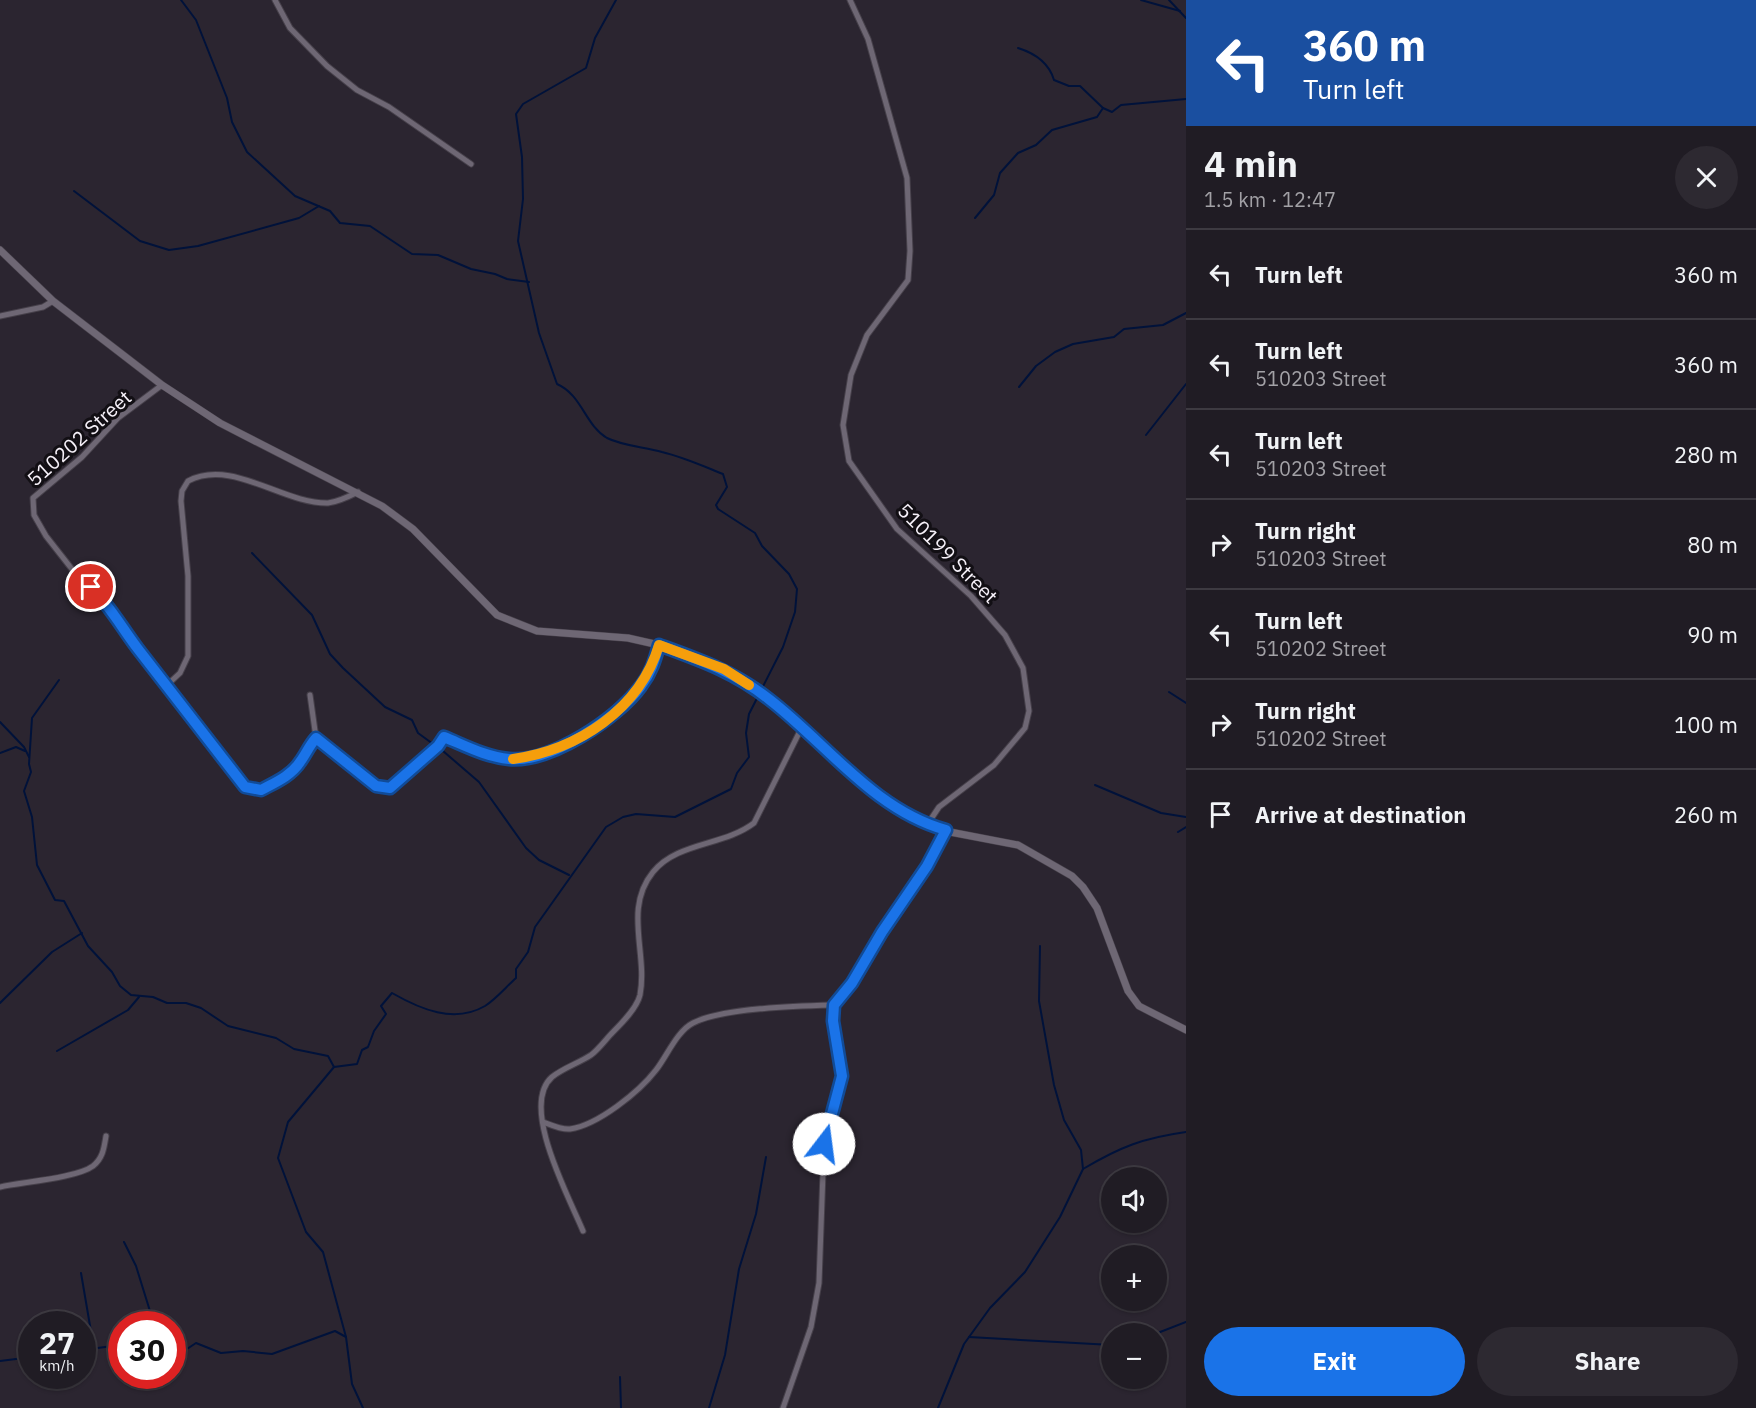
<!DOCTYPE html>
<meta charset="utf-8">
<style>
:root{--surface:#201c24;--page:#2d2931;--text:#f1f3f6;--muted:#a2a1a6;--line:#3d3a41;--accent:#1a73e8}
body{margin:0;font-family:"IBM Plex Sans",sans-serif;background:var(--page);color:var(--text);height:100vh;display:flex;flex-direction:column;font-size:22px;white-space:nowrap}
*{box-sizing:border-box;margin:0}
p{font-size:20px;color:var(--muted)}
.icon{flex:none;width:33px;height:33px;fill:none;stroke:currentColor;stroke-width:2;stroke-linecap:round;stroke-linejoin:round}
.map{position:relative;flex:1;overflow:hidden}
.side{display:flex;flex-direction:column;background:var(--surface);width:570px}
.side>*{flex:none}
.guide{background:#1a4fa0;color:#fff;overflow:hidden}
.fabs{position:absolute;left:1101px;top:1167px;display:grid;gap:12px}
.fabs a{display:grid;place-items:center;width:66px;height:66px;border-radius:50%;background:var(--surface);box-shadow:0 2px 4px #0004,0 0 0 2px var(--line);font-size:30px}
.speed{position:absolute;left:18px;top:1311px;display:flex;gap:12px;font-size:30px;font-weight:700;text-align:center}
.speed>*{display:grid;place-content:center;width:78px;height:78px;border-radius:50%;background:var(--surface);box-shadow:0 2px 4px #0004,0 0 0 2px var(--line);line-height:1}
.speed small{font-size:15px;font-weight:400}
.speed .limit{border:9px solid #d22;background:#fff;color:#111}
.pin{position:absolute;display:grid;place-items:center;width:51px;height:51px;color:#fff;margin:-26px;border:3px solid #fff;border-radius:50%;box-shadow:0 2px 6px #0007}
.me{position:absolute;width:66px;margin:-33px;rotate:15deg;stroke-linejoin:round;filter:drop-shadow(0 0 4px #0008)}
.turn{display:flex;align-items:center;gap:21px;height:126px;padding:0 18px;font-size:27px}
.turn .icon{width:78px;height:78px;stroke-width:2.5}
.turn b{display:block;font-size:42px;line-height:51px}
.round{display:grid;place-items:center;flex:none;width:63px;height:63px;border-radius:32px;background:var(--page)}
.headline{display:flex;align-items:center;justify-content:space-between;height:102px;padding:0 18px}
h1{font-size:36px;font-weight:700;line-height:45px}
.cta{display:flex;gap:12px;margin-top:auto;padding:12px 18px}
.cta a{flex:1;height:69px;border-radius:36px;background:var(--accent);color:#fff;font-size:24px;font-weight:700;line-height:69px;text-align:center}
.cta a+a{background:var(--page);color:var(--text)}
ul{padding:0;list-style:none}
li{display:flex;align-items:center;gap:18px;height:90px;padding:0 18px;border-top:2px solid var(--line)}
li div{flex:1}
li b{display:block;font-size:22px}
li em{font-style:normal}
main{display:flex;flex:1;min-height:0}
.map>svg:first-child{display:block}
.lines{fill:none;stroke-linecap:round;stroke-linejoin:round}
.stream{stroke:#00123a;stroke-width:2}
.minor-casing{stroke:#46404a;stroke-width:7}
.tertiary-casing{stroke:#46404a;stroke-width:8}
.minor{stroke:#6e6774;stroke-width:5}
.tertiary{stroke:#6e6774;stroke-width:7}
.route-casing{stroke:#114b97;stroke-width:15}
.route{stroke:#1a73e8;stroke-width:10}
.slow{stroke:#f59e0b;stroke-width:10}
.labels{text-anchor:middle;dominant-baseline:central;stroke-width:6;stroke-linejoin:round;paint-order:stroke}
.street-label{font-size:20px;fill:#f6f1f9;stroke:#120f14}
</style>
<main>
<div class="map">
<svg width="1186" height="1408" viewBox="0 0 1186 1408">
<rect width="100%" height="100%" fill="#2b2530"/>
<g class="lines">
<!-- stream -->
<g class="stream">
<polyline points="181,0 196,20 227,98 232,122 247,152 295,196 330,211 340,223 370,226 412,254 438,255 471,269 495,274 507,279 529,282"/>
<polyline points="1141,0 1180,11"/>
<polyline points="1169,0 1186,18"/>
<path d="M1018,48C1034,53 1049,63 1054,80L1069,86H1080L1103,108"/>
<polyline points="74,191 140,241 169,250 198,246 299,218 319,206"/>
<polyline points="975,218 994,195 1000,173 1018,153 1036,145 1052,130 1097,117 1103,108 1112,112 1121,105 1186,99"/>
<polyline points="1019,387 1036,366 1055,352 1073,344 1114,337 1124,329 1163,325 1186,313"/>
<polyline points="1146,435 1186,384"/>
<polyline points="252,553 312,615 330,654 343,668 385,707 412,720 418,733 433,744"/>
<polyline points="59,680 32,718 29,764 31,772 24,791 32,817 37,865 55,900 64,901 88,946 112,972 120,986 131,995 153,997 167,1003 186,1003 201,1008 228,1026 276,1038 294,1049 328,1056 334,1067"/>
<polyline points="1169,692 1186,703"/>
<polyline points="0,722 24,747 29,757"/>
<polyline points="443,751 479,782 526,848 539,860 569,875"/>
<polyline points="0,753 16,747 25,751"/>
<polyline points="1095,785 1161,813 1186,817"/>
<polyline points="1178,832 1186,827"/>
<polyline points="0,1003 52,952 82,933"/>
<polyline points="57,1051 128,1010 139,997"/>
<path d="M1083,1169C1120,1147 1143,1138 1186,1132"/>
<polyline points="124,1242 136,1266 154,1324"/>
<polyline points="81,1273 94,1349"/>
<polyline points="1155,1334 1186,1322"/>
<polyline points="969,1337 1112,1345"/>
<polyline points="82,1350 113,1346 122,1349"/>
<polyline points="172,1359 196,1343 221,1353 243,1351 272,1354 335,1331 346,1337"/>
<polyline points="0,1361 32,1357"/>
<polyline points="620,1377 621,1408"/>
<path d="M363,1408L352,1384L346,1337L323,1252L306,1232L278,1158L288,1122L334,1067L357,1064L362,1050L368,1047L374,1031L386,1014L381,1006L392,993C420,1009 454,1024 485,1006C496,999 506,987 516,978V969L528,952L535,927L606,827L623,817L636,814L675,817L731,789L737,773L749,757L746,733L749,714L783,647L795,612L797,589L789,574L762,546L755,533L718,509L716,505L727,487L723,474C703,466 683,457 662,452C645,447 623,446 607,438C585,425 582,395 557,384L539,333L518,241L523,199L522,157L516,114L523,104L586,68L595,38L616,0"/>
<polyline points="709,1408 725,1355 739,1269 756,1214 766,1157"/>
<polyline points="938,1408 964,1344 990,1308 1025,1272 1060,1217 1083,1169 1081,1150 1064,1120 1054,1085 1039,1001 1040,946"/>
</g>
<!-- minor casing -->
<g class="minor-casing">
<g id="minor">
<polyline points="275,0 290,28 327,66 357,90 389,107 471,164"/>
<polyline points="850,0 868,39 907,178 910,251 908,280 867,335 851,375 843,425 849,461 897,529 971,596 1005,635 1023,668 1029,711 1025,728 994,765 939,807 927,825"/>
<polyline points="0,316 43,307 53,301"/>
<polyline points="162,385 118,418 82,457 33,498 34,515 46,536 75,573 108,604 127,634 176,701 245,787 261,790 286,776 300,763 307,748 316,738"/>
<path d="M166,686L180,673L188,656V576L181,501L182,491L188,481C232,458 283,504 328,503C338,502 348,497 358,492"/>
<path d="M310,695L316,738L376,785L390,788L438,746L444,737C464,746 487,757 509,759C550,762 617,719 641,686C651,673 655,660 659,645"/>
<path d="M543,1122C551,1125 562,1130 570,1129C598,1125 639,1092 656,1070C667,1056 677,1031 693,1023C722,1008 799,1006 834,1005"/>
<path d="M0,1187C22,1182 77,1178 93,1166C103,1158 104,1148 106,1136"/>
<path d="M583,1231C570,1199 519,1106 552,1077C563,1068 579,1063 591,1055C599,1049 606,1039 613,1032C622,1023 637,1008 640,995C648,953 623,909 653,872C677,842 724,846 754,823L802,727"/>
<polyline points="783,1408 811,1327 819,1283 824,1144 842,1076 833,1021 834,1005 853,983 882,932 927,866 946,830"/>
</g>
</g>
<!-- tertiary casing -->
<g class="tertiary-casing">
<polyline id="tertiary" points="0,250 53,301 162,385 220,423 382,506 413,529 497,615 537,631 628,638 659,645 724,669 769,699 869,788 903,814 950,832 1018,845 1072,876 1083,887 1097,908 1128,991 1139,1006 1186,1030"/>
</g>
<!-- minor -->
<use href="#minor" class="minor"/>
<!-- tertiary -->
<use href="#tertiary" class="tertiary"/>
</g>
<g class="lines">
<!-- route casing -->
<g class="route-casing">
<path id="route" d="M91,587C110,606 122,628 138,649C174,695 209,741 245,787L261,790C274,783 291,776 300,762C306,754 309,746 316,738L376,786L390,788L438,746L444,737C464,745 486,757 509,759C550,763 617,719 641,686C651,673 655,660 659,645C700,660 735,672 770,700C827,744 874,810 946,830L927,866L882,932L852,983L834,1005L833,1021L842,1076L824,1144"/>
</g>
<!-- route -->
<use href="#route" class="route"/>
<!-- slow -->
<path class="slow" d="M513,759C578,750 640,709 659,645L724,669L749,685"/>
</g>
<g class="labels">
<!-- street labels -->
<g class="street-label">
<text transform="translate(79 438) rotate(-42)">510202 Street</text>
<text transform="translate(948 553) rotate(45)">510199 Street</text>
</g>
</g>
</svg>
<div class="fabs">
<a><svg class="icon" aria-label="sound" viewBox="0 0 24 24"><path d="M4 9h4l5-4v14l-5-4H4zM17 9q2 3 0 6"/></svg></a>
<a>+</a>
<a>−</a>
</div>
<div class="speed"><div>27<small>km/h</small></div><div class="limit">30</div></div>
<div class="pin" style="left:91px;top:587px;background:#d93025"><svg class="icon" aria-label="arrive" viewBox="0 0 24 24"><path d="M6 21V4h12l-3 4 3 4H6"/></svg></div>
<svg class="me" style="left:824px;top:1144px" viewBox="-20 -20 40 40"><circle r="19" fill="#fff"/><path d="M0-13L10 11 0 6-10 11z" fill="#1a73e8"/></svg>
</div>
<section class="side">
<div class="guide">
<div class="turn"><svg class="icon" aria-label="left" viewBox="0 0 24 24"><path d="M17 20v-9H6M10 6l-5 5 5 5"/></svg><div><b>360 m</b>Turn left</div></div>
</div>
<div class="headline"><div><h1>4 min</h1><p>1.5 km · 12:47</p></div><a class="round"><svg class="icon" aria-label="close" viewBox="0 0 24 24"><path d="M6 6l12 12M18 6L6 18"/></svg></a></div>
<ul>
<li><svg class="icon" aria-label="left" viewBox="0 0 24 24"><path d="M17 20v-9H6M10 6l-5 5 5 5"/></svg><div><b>Turn left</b></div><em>360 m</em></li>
<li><svg class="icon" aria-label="left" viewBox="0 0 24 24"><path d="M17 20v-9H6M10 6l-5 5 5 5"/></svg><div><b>Turn left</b><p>510203 Street</p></div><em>360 m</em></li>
<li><svg class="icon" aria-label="left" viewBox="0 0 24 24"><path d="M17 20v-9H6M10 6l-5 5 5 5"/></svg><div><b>Turn left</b><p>510203 Street</p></div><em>280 m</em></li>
<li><svg class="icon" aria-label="right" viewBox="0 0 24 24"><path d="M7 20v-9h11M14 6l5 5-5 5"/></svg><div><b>Turn right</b><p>510203 Street</p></div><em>80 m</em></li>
<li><svg class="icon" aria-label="left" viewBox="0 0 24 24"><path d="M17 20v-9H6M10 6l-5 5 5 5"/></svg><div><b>Turn left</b><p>510202 Street</p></div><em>90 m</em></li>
<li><svg class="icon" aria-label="right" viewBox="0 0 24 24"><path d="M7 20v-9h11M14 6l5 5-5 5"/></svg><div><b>Turn right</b><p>510202 Street</p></div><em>100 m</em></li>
<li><svg class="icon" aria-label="arrive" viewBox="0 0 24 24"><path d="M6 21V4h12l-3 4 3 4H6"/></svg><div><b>Arrive at destination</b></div><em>260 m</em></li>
</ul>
<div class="cta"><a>Exit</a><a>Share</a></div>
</section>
</main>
